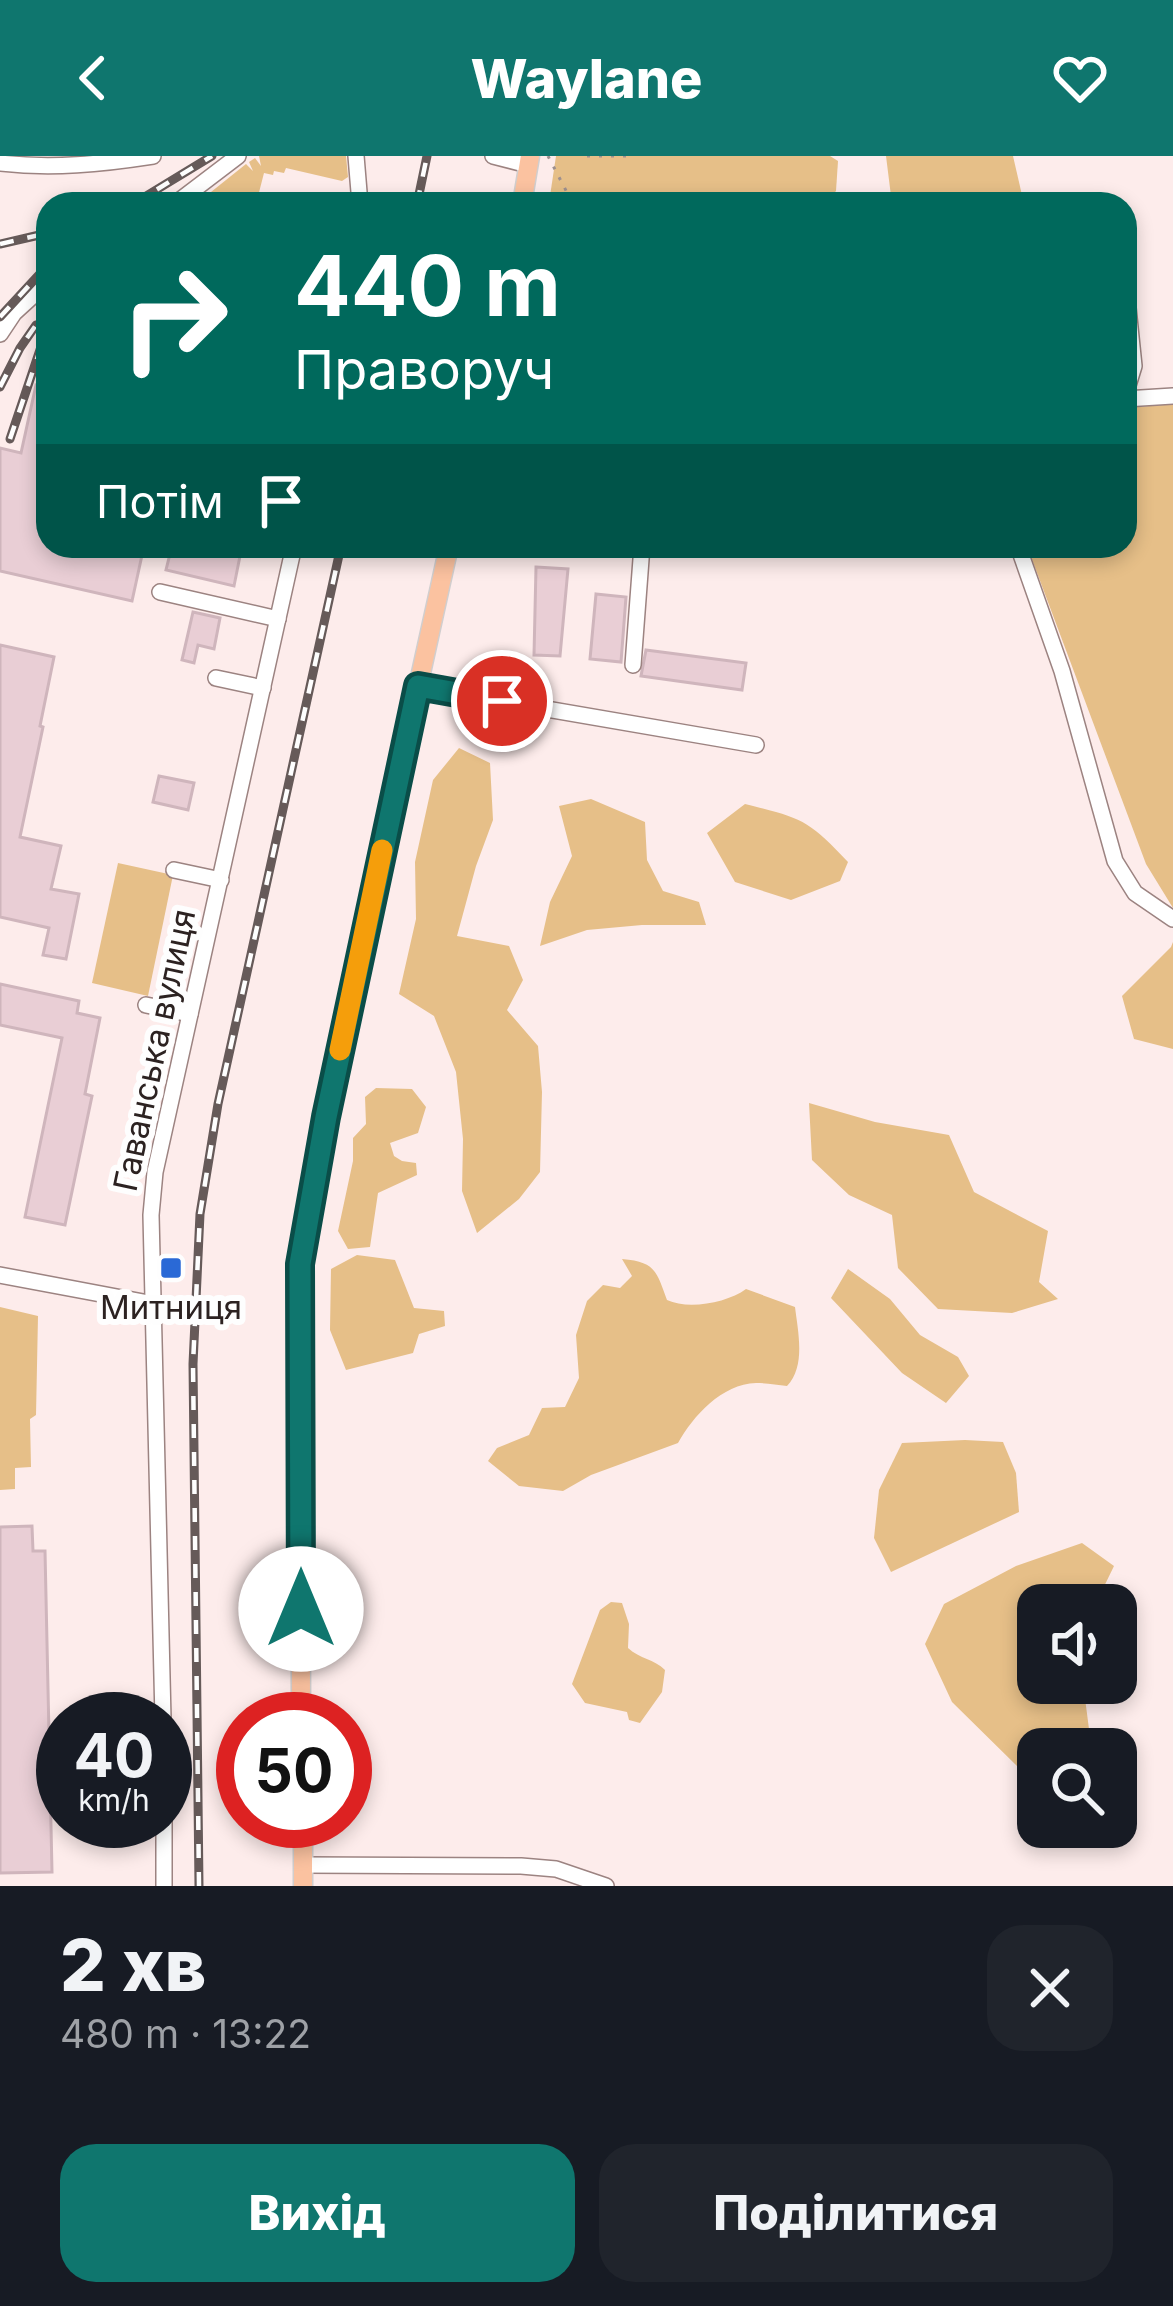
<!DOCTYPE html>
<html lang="uk">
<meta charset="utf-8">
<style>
:root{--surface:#171b24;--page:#20242c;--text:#f1f3f6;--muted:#9ea1a6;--accent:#0f766e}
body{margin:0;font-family:Inter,sans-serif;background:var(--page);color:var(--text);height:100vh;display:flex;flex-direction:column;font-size:45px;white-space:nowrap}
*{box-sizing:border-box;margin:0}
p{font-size:39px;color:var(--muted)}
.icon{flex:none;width:66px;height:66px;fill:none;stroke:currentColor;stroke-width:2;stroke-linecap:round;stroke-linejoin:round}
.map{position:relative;height:1730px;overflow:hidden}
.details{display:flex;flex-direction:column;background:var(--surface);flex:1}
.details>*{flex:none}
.top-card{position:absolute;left:36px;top:36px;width:1101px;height:366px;border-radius:36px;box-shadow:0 6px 18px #0003;background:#00695c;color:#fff;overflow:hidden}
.fabs{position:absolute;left:1017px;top:1428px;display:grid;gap:24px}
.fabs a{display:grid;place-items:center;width:120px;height:120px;border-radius:24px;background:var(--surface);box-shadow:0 6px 18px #0003;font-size:60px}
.speed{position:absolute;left:36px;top:1536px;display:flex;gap:24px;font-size:60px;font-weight:700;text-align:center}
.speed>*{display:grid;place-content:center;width:156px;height:156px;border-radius:50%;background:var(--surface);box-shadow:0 6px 18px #0003;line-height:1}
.speed small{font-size:30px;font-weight:400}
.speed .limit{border:18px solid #d22;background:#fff;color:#111}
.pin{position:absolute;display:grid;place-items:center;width:102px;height:102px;color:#fff;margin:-51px;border:6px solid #fff;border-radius:50%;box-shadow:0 3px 12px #0007}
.me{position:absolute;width:132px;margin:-66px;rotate:0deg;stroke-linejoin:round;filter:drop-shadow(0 0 9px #0008)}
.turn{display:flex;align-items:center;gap:42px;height:252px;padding:0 60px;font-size:54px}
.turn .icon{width:156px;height:156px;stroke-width:2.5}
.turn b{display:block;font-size:84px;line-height:102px}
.then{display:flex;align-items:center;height:114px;padding:0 60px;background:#0003;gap:24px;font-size:45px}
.round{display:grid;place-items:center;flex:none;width:126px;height:126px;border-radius:36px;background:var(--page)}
.head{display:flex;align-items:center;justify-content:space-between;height:204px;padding:0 60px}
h1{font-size:72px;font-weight:800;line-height:90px}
.button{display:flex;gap:24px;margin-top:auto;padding:24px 60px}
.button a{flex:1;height:138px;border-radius:36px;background:var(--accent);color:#fff;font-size:48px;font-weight:800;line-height:138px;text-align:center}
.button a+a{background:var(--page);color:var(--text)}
header{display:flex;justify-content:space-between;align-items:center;height:156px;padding:0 60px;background:var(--accent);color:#fff;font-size:54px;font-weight:800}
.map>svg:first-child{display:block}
.green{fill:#e6bf88}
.building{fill:#e9ced5;stroke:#cfb5bc;stroke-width:3}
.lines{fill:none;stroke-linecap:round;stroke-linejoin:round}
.minor-casing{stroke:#9c8381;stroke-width:18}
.major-casing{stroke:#d1cece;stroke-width:21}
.path{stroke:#9e908f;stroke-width:3;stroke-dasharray:3 9;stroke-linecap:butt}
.minor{stroke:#fff;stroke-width:15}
.major{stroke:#fbc2a0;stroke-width:18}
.rail-casing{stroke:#665a59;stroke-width:9}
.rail{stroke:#fefefe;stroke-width:4.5;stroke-dasharray:14;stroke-linecap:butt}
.route-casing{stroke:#0a4d48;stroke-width:30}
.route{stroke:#0f766e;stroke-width:21}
.slow{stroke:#f59e0b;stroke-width:21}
.poi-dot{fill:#2a69d6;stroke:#fefefe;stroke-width:4.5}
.labels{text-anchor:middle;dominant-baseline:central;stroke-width:12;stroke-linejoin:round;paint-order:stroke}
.street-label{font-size:33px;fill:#2c2221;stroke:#fefefe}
.poi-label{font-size:33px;fill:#2c2221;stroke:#fefefe}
</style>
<header><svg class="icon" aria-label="back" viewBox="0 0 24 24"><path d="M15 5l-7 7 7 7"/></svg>Waylane<svg class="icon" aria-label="heart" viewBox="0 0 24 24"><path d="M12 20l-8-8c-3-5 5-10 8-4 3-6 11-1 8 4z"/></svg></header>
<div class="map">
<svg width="1173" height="1730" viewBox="0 0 1173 1730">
<rect width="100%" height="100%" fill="#fdeceb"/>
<!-- green -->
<g class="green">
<polygon points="259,0 346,0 348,21 342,25 286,12 284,17 274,15 273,19 264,17 256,48 196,48 246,8 253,15 249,6 255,2 261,10"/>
<polygon points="556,0 830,0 838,5 836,35 824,48 565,48 550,40"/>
<polygon points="886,0 1013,0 1024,48 892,48"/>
<polygon points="1173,248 1173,752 1146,708 1027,390 1125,390 1125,252"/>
<polygon points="459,592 490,607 493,664 476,710 457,780 509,790 523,824 507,854 538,890 542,936 540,1016 519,1043 477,1077 462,1035 463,983 456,916 434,860 399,838 416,763 415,706 433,624"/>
<polygon points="591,643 645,666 647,704 663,735 699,746 706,769 642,769 587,774 540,790 550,746 572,700 559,650"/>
<path d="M745,648C801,662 808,663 848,706L840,725L791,744L735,726L707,677Z"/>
<polygon points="118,707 173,719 148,840 92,827"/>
<polygon points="1173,786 1173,893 1134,883 1122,840 1171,791"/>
<polygon points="376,932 412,933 426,951 418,977 390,987 394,1000 402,1005 416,1007 417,1019 378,1037 370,1091 348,1093 338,1075 353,1005 353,982 366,968 365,941"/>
<polygon points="809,947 875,966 949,979 974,1036 1048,1075 1039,1126 1058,1143 1012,1157 938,1153 898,1112 892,1059 849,1039 812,1004"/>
<polygon points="357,1099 395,1104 414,1152 444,1155 445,1170 419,1178 413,1197 346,1214 330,1174 331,1113"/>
<path d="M622,1103C655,1106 656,1114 667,1144C688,1154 727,1147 746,1133L795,1151C798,1176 806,1210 787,1230C777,1229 766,1227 756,1227C722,1228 693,1260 678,1287L591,1319L563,1335L519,1330L488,1305L497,1292L529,1279L542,1252L565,1251L579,1222L576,1179L587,1145L603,1129L620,1132L632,1120Z"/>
<polygon points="848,1113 890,1143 920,1179 958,1201 969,1220 946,1247 902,1217 831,1142"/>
<polygon points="0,1151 38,1160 36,1259 30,1263 31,1311 15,1312 15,1333 0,1334"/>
<polygon points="965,1284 1003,1286 1016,1317 1019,1356 891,1416 874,1382 879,1334 902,1287"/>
<polygon points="1082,1387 1114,1410 1095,1449 1038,1449 1038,1527 1083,1527 1089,1573 1098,1593 1038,1593 1038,1615 1022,1615 952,1546 925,1488 944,1448 1016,1410"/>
<path d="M611,1446L622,1447L629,1468L628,1492C640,1503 654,1503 665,1514L662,1536L640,1567L629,1564L627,1556L585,1547L572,1528L600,1454Z"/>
</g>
<!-- building -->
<g class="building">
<polygon points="36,229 48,232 48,300 38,343 48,346 48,390 144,390 132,445 0,415 0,292 21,297"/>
<polygon points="172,390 242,390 234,430 166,414"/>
<polygon points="536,411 568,413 560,500 534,499"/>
<polygon points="596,438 626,441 621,506 590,503"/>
<polygon points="193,456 220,462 214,493 198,489 194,507 182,504"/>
<polygon points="0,489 54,501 40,570 43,571 20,681 61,690 51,733 79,738 66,803 43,799 49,772 0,761"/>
<polygon points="646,494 746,507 742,534 641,520"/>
<polygon points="159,620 194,627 188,654 153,646"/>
<polygon points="0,828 79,845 77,857 100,862 85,938 92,940 65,1069 25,1061 62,882 0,869"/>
<polygon points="32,1370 33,1395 45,1395 52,1716 0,1717 0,1371"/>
</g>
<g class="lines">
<!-- minor casing -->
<g class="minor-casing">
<g id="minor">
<polyline points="356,0 360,48"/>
<polyline points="493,0 528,9"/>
<path d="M0,7C53,13 101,8 153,0"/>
<polyline points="175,48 238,0"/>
<polyline points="1125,123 1134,210 1125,239"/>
<polyline points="0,178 14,157 48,126"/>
<polyline points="1125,243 1173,240"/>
<polyline points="1018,390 1062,515 1115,705 1135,737 1173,763"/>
<polyline points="160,436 278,463"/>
<polyline points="633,509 642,390"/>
<polyline points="216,522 263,532"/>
<polyline points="418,531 756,589"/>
<polyline points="174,714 221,724"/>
<polyline points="146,849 190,858"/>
<polyline points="0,1119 154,1148"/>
<polyline points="163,1563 151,1059 155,1016 294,390"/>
<polyline points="164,1665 164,1730"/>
<polyline points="303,1709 521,1710 556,1713 606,1730"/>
</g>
</g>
<!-- major casing -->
<g class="major-casing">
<g id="major">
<polyline points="522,48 530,0"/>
<polyline points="301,1563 300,1108 311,1035 358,803 449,390"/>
<polyline points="303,1665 303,1730"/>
</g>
</g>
<!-- path -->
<g class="path">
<polyline points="548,0 573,48"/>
<polyline points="587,0 633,0"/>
</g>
<!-- minor -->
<use href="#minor" class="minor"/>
<!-- major -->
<use href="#major" class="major"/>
<!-- rail casing -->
<g class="rail-casing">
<g id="rail">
<polyline points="133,48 212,0"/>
<polyline points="417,48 427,0"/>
<polyline points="0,88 48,77"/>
<polyline points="0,161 48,109"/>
<polyline points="0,231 20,192 36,169"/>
<polyline points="10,283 48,170"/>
<polyline points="199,1730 193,1208 200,1058 218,948 341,390"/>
</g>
</g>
<!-- rail -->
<use href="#rail" class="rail"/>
</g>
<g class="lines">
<!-- route casing -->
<g class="route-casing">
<polyline id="route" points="301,1453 300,1108 326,961 418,530 502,545"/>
</g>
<!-- route -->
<use href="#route" class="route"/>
<!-- slow -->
<polyline class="slow" points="340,894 382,694"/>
</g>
<!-- markers -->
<rect class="poi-dot" x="159" y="1100" width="24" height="24" rx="6"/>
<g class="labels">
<!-- street labels -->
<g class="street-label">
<text transform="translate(154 894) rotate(-78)">Гаванська вулиця</text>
</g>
<!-- poi labels -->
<g class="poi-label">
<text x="171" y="1151">Митниця</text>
</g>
</g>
</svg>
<div class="fabs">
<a><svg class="icon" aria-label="sound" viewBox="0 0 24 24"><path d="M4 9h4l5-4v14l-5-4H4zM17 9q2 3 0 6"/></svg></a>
<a><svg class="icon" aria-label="search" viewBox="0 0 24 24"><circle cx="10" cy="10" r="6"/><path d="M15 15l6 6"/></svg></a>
</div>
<div class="speed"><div>40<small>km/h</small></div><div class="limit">50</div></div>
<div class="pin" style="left:502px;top:545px;background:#d93025"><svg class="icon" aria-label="arrive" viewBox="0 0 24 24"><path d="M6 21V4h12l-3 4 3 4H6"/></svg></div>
<svg class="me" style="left:301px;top:1453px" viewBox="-20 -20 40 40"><circle r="19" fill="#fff"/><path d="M0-13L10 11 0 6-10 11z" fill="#0f766e"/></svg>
<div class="top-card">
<div class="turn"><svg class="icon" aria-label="right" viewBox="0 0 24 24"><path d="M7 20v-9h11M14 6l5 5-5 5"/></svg><div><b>440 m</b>Праворуч</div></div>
<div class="then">Потім<svg class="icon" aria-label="arrive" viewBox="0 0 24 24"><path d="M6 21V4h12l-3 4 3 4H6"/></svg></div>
</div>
</div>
<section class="details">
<div class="head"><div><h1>2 хв</h1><p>480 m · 13:22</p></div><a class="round"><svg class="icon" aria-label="close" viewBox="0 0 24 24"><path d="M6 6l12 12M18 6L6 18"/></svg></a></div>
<div class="button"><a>Вихід</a><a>Поділитися</a></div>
</section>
